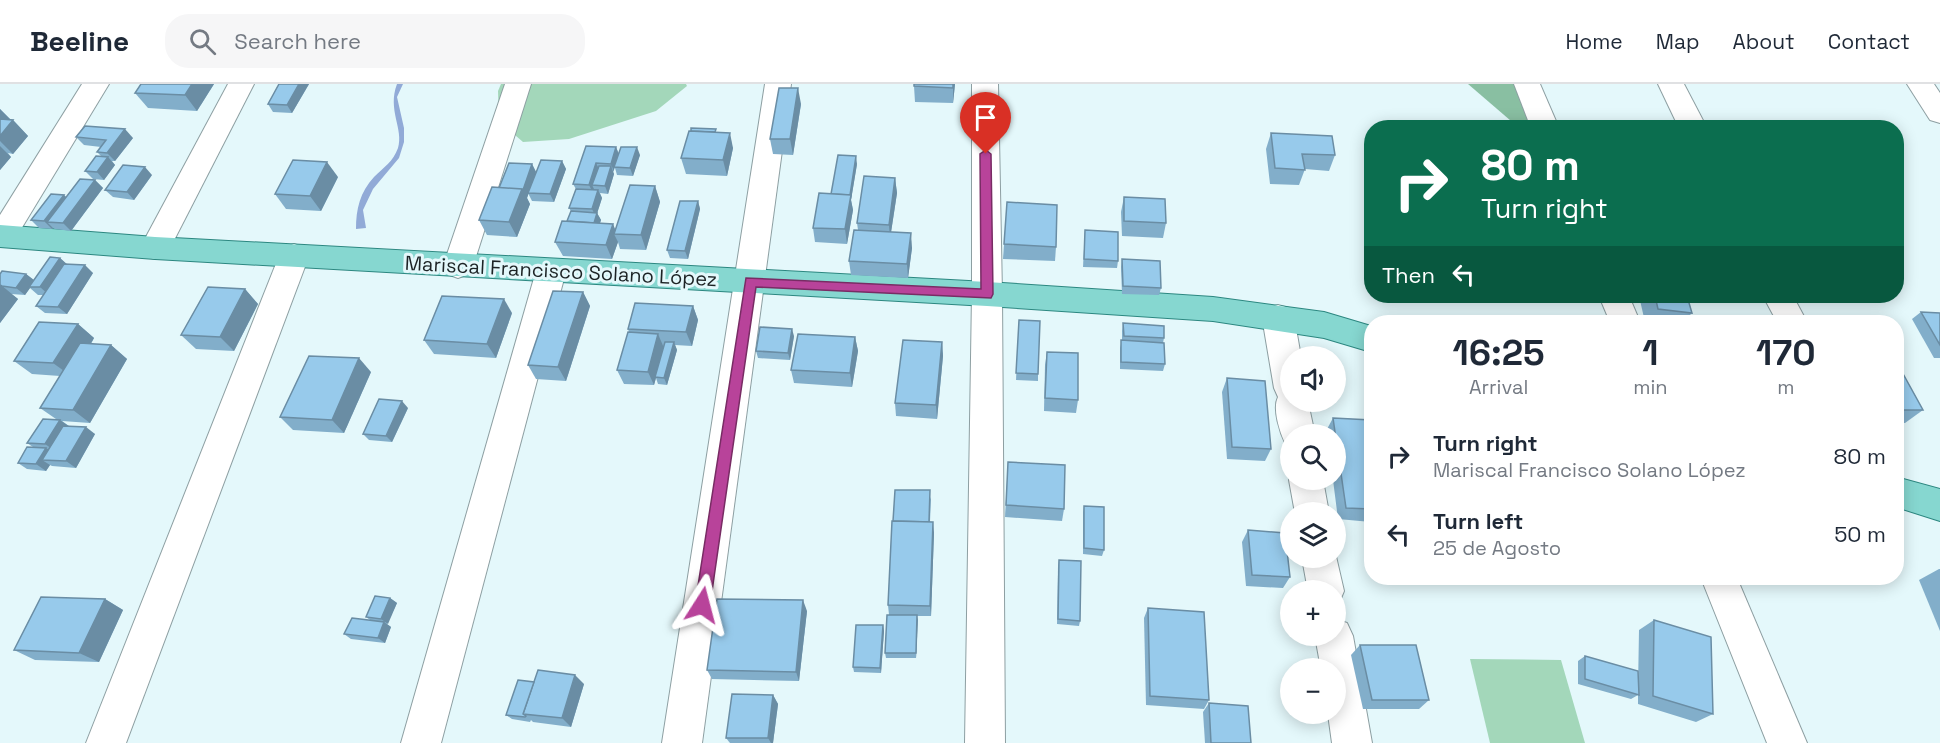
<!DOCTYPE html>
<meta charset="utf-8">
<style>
:root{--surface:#fff;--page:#f6f6f7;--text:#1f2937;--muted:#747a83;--line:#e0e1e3}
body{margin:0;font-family:"Space Grotesk",sans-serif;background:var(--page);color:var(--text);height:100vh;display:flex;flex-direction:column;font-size:22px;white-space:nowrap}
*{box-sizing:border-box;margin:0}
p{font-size:20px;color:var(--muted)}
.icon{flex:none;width:33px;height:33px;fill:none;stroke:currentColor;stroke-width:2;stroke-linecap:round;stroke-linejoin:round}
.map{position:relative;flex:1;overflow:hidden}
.details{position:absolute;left:1364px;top:231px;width:540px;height:270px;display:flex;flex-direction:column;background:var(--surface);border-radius:24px;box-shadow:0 3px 15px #0003}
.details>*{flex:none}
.banner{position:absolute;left:1364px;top:36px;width:540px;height:183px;border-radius:24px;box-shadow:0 3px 15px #0003;background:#0b6e4f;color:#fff;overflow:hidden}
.fabs{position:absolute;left:1280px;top:262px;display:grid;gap:12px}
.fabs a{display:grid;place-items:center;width:66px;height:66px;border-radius:50%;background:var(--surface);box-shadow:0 3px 15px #0003;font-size:30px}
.pin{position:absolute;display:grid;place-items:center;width:51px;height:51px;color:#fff;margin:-62px -26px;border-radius:50% 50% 50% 0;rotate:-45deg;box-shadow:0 0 6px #0007}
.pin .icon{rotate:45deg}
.me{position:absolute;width:66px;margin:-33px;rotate:9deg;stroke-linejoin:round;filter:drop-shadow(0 0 4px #0008)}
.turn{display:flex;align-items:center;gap:21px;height:126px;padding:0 18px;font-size:27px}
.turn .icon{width:78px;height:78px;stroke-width:2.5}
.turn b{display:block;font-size:42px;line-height:51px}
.then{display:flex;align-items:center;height:57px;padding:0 18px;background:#0003;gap:12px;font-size:22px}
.eta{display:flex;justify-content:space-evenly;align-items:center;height:102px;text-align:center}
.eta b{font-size:36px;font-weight:800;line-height:42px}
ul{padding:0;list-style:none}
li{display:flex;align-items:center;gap:18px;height:78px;padding:0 18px}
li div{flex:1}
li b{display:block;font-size:22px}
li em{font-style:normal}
header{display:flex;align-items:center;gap:36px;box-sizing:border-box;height:84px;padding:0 30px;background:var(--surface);border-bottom:2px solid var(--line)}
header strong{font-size:28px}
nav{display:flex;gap:33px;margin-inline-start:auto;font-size:21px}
.search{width:420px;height:54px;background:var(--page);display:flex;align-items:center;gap:15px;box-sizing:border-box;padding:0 21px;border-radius:24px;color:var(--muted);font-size:22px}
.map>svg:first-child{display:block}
.green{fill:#a3d7ba}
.forest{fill:#89bfa2}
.water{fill:#91aad7}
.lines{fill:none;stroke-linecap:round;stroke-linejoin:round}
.minor-casing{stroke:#8d9fa2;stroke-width:2}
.major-casing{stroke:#2c8780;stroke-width:2}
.minor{fill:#fff;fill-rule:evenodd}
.major{fill:#86d7d0;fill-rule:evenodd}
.wall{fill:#82aeca}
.shaded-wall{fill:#6a8da4}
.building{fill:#97caeb;stroke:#6a8da4;stroke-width:1.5}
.route{fill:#b8439a;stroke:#782c64;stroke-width:1.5}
.labels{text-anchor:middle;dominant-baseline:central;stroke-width:6;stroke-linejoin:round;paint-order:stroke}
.street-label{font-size:20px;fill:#1c2325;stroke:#e4f8fb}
</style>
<header>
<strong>Beeline</strong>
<div class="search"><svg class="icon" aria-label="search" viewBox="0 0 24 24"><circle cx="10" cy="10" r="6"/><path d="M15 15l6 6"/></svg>Search here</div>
<nav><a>Home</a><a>Map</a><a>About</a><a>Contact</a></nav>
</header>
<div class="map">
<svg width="1940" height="659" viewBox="0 0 1940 659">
<rect width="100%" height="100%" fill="#e4f8fb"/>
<!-- green -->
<g class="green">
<polygon points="501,0 686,0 687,2 656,27 569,55 523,58 499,37 498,7"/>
<polygon points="1470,575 1561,576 1585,659 1490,659"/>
</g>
<!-- forest -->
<polygon class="forest" points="1468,0 1540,0 1556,43 1518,43"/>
<!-- water -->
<path class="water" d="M397,0H403L397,13L404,44V58L399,74L373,105L363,126L366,144L356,145C356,125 360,108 374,93C384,83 393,78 398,64C404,45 387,26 397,0Z"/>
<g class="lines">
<!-- minor casing -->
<g class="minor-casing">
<g id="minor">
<polygon points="82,0 109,0 12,160 0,163 0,131"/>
<polygon points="228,0 254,0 166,172 155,175 144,172 140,164"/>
<polygon points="505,0 531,0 473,182 469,190 458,194 447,190 443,182"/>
<polygon points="765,0 791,0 702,659 662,659"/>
<polygon points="972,0 998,0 1002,210 1005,659 965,659 972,210"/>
<polygon points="1514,0 1540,0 1559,44 1531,44"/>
<polygon points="1658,0 1684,0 1707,44 1679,44"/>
<polygon points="1907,0 1934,0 1940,9 1940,39 1930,36"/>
<polygon points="294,160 305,164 309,172 126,659 86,659 279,172 283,164"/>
<polygon points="551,175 562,179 566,187 441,659 401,659 536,187 540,179"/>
<polygon points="1599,212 1629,212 1640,238 1610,238"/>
<polygon points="1763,212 1793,212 1807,238 1777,238"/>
<path d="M1278,221L1289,224L1294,233L1301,273H1290V318H1308L1315,351H1290V362L1286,361C1280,349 1272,325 1278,313L1274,304L1262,233L1267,224Z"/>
<polygon points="1290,394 1290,396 1323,396 1329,429 1295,429 1289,396"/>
<polygon points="1335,468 1344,507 1339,519 1335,521 1335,507 1308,507 1302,474 1335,474"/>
<polygon points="1701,494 1737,494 1807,659 1767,659"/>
<polygon points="1335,535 1347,539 1353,552 1372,659 1332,659 1328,630 1335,630 1335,585 1321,585 1315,552 1335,552"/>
</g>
</g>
<!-- major casing -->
<g class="major-casing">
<g id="major">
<polygon points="0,141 155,153 987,198 1213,213 1324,228 1371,242 1371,268 1324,254 1213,237 987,222 155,175 0,163"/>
<polygon points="1896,393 1940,405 1940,437 1896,423"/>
</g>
</g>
<!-- minor -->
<use href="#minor" class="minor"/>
<!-- major -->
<use href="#major" class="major"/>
</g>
<!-- wall -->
<g class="wall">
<polygon points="141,0 214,0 197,27 148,24 135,9"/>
<polygon points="279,0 309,0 292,29 273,28 268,20"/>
<polygon points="955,0 953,19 915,18 914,2"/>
<polygon points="801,20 793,71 773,70 770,55"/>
<polygon points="0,25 11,36 13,36 28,52 13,70 8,69 11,73 0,86"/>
<polygon points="717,48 733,64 727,92 686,90 681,74"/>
<polygon points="1271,49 1335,71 1329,87 1305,85 1299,101 1270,100 1266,65"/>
<polygon points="76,53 133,54 115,77 112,77 115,81 104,96 93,95 85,87 101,72 97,68 101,63 84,61"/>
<polygon points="586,62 616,63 619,70 640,71 633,92 617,91 615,84 613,88 614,90 608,110 600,109 602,114 597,129 601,136 600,139 613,140 615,146 655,102 660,118 646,166 620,165 618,158 612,175 563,172 555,158 567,137 571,127 569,124 576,105 573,100"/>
<polygon points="562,77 566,85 554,118 532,117 528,109"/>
<polygon points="532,80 536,88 527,114 530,120 517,153 487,151 479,136 499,104"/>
<polygon points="857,80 851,116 853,126 847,160 815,158 813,144 831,110"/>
<polygon points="152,91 134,116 113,113 105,106"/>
<polygon points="338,93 321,127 286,125 275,110"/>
<polygon points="895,94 897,109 891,148 912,164 908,194 851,191 849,177 858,146 857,139"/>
<polygon points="95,96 103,104 71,147 55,145 53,144 52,145 39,144 31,136 64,111 66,113"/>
<polygon points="1124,113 1166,139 1163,154 1122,152 1121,128"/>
<polygon points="698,117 700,125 688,175 670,174 667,166"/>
<polygon points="1007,118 1056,163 1055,177 1003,175"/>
<polygon points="1085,146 1118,177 1117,184 1083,183"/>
<polygon points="60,174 67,181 93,189 67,230 45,229 36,222 44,211 38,211 30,204 25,211 11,210 18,215 0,239 0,190 26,190 34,196"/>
<polygon points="1122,175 1161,204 1159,211 1122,210 1121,183"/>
<polygon points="245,205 258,220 234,267 196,265 181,251"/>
<polygon points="583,208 590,222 566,297 536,295 528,281"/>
<polygon points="1639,212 1687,212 1692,229 1683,238 1645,238"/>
<polygon points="693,222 698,236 692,262 675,261 677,266 667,301 658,300 656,294 654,301 624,300 617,286 629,248 628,245"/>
<polygon points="1921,228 1940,229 1940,274 1934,274 1912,235"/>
<polygon points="512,229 496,274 434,270 424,256"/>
<polygon points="1019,236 1038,290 1038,297 1016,296"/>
<polygon points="1123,239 1164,254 1163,259 1165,280 1163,287 1120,285 1120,264 1122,256 1122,247"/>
<polygon points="78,240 94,254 91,260 111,261 127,275 90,339 62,337 69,342 95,350 76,384 52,382 50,381 46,387 27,385 18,379 33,363 27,359 56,335 40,324 60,292 32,290 14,277"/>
<polygon points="794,252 790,276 758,274 756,267"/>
<polygon points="855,253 858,267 852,303 794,299 791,286"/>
<polygon points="942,258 943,272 937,335 896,332 895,319"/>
<polygon points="1047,268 1078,316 1076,329 1044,327 1045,281"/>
<polygon points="1896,277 1923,326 1905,339 1896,339"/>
<polygon points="371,288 344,349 293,346 280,333"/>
<polygon points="1227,294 1271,365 1265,377 1227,375 1222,308"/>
<polygon points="408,324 392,358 369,356 363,350"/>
<polygon points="1333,334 1371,336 1371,438 1338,435 1333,396 1335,396 1335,351 1327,351 1326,347"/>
<polygon points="1008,378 1064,425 1062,437 1005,433"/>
<polygon points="931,413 930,438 934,449 931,532 917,532 916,574 886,574 885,569 889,531 888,521"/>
<polygon points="1084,422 1104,466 1102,472 1083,470 1083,428"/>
<polygon points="1248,446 1290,493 1283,504 1246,502 1242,458"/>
<polygon points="1059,476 1080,537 1079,542 1057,540 1058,482"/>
<polygon points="1939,485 1940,485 1940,547 1919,496"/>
<polygon points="390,514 397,519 387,540 391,543 385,559 351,555 344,550 370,536 366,533"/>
<polygon points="105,515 123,526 99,578 35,576 14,566"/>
<polygon points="1148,524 1209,616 1204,625 1146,621 1144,534"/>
<polygon points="807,527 799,597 712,595 707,586"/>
<polygon points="1654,536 1713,630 1696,638 1638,620 1638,611 1631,615 1578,600 1578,577 1585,572 1638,604 1639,546"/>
<polygon points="883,541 884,547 881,589 854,588 853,583"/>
<polygon points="1360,561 1429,616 1419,625 1363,625 1351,571"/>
<polygon points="534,598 584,600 571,643 533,638 531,636 530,638 512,635 506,631"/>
<polygon points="773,611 778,620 773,659 730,659 726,654"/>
<polygon points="1209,619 1251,659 1205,659 1203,628"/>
</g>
<!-- shaded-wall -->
<g class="shaded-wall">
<polygon points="192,0 214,0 197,27 185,11"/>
<polygon points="299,0 309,0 292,29 287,21"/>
<polygon points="953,0 955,0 953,19"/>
<polygon points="798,4 801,20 793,71 790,55"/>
<polygon points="0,25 12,37 13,36 28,52 13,70 0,57"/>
<polygon points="125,45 133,54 115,77 107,69"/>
<polygon points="730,49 733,64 727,92 723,76"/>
<polygon points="0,62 11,73 0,86"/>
<polygon points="616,63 619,71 614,83 614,88 611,80"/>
<polygon points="637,63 640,71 633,92 630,84"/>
<polygon points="856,72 857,80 851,116 853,126 847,160 845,145"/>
<polygon points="108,73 115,81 104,96 97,88"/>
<polygon points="562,77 566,85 554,118 550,110"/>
<polygon points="327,78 338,93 321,127 310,112"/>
<polygon points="596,79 600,87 592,101 594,105 593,109 589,101"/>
<polygon points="532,80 536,88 527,114 530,120 517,153 509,138"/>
<polygon points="611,82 614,90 608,110 605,102"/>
<polygon points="145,83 152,91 134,116 127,108"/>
<polygon points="895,94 897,109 890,155 889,141"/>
<polygon points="95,96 103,104 71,147 63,139"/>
<polygon points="655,102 660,118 646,166 641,151"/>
<polygon points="598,106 602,114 596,133 592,125"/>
<polygon points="64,111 72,119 47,138 53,144 52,145 44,137"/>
<polygon points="698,117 700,125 688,175 685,167"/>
<polygon points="597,129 601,136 596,150 593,142"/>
<polygon points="613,140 617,150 614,150 618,158 612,175 606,161"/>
<polygon points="911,149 912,164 908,194 907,180"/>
<polygon points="60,174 68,181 49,211 40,203"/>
<polygon points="85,181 93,189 67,230 58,223"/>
<polygon points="26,190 35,197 29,203 30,204 25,211 16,204"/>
<polygon points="1,201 18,215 0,239 0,202"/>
<polygon points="245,205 258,220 234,267 220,253"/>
<polygon points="583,208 590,222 566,297 558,283"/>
<polygon points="504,215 512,229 496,274 487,260"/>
<polygon points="693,222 698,236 692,262 686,248"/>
<polygon points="78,240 94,254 71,292 53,279"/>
<polygon points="792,245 794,252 790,276 788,269"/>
<polygon points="658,250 664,264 654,301 648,288"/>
<polygon points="855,253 858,267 852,303 850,289"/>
<polygon points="674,258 677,266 667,301 664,294"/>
<polygon points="942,258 943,272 937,335 936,321"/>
<polygon points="111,261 127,275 90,339 73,326"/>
<polygon points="359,274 371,288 344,349 332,336"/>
<polygon points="402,317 408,324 392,358 386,352"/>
<polygon points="60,336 70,343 55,367 45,360"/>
<polygon points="86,343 95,350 76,384 66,377"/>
<polygon points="46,364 56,370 42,376 50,381 46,387 36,380"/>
<polygon points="933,438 934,449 931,532 930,522"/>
<polygon points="390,514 397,519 388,540 381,535"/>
<polygon points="105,515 123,526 99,578 79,569"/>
<polygon points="803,516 807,527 799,597 796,588"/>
<polygon points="917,531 918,536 916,574 916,569"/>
<polygon points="384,538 391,543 385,559 378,554"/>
<polygon points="883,541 884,547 881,589 880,584"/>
<polygon points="575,591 584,600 571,643 562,634"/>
<polygon points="773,611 778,620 773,659 771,659 768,654"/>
</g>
<!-- building -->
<g class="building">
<polygon points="141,0 192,0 185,11 135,9"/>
<polygon points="279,0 299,0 287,21 268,20"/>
<polygon points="914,0 953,0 953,4 914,2"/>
<polygon points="779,4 798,4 790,55 770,55"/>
<polygon points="0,35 13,36 0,52"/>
<polygon points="85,42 125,45 107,69 97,68 106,56 76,53"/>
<polygon points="691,44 716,45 715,48 691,47"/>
<polygon points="689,47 730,49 723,76 681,74"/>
<polygon points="1271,49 1332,52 1335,71 1302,70 1305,86 1275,84"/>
<polygon points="586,62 616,63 611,80 596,79 589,101 573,100"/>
<polygon points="621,63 637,63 630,84 614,83"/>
<polygon points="838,71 856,72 850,111 831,110"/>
<polygon points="96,72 108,73 97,88 85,87"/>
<polygon points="293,76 327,78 310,112 275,110"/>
<polygon points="541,76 562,77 550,110 528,109"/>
<polygon points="509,79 532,80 523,106 499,104"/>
<polygon points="123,81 145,83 127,108 105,106"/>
<polygon points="599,82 611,82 605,102 592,101"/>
<polygon points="864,92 895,94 889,141 857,139"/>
<polygon points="80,95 95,96 63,139 47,138"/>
<polygon points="630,101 655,102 641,151 614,150"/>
<polygon points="492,103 522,105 509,138 479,136"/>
<polygon points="576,105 598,106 592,125 569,124"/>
<polygon points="819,109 851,111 845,145 813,144"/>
<polygon points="51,110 64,111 44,137 31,136"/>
<polygon points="1124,113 1165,115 1166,139 1124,137"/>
<polygon points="680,117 698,117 685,167 667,166"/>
<polygon points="1007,118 1057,121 1056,163 1004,160"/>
<polygon points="571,127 597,129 594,139 567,137"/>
<polygon points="562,137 613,140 606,161 555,158"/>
<polygon points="854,146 911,149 907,180 849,177"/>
<polygon points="1085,146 1118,148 1118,177 1084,175"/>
<polygon points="50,173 60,174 40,203 29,203"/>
<polygon points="1122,175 1160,177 1161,204 1123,202"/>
<polygon points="64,180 85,181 58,223 36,222"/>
<polygon points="2,187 26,190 16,204 2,202 0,201 0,190"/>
<polygon points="208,203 245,205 220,253 181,251"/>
<polygon points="553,207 583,208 558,283 528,281"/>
<polygon points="442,212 504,215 487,260 424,256"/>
<polygon points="1655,212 1687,212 1692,229 1658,225"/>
<polygon points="635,219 693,222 686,248 628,245"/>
<polygon points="1921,228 1940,229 1940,261"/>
<polygon points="1019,236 1040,237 1038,290 1016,289"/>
<polygon points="39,238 78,240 53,279 14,277"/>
<polygon points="1123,239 1164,242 1164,254 1124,252"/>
<polygon points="760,243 792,245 788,269 756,267"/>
<polygon points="628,248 658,250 648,288 617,286"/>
<polygon points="798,250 855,253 850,289 791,286"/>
<polygon points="903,256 942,258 936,321 895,319"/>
<polygon points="1121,256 1164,259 1165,280 1121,278"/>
<polygon points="665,258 674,258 664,294 655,293"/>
<polygon points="80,259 111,261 73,326 40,324"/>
<polygon points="1047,268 1078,269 1078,316 1045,314"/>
<polygon points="309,272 359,274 332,336 280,333"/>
<polygon points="1896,277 1923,326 1896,326"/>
<polygon points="1227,294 1265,297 1271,365 1232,363"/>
<polygon points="379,315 402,317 386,352 363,350"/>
<polygon points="1333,334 1371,336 1371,425 1346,424"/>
<polygon points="43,335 60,336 45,360 27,359"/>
<polygon points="63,342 86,343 66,377 42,376"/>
<polygon points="27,363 46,364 36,380 18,379"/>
<polygon points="1008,378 1065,381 1064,425 1006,421"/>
<polygon points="895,406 930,406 929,438 893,437"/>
<polygon points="1084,422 1104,423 1104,466 1084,464"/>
<polygon points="892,437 933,438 930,522 888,521"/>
<polygon points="1248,446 1285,449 1290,493 1252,491"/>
<polygon points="1059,476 1081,477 1080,537 1058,535"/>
<polygon points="375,512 390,514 381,535 366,533"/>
<polygon points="41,513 105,515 79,569 14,566"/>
<polygon points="717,515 803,516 796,588 707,586"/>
<polygon points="1148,524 1204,528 1209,616 1150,612"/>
<polygon points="887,531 917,531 916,569 885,569"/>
<polygon points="352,534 384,538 378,554 344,550"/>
<polygon points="1654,536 1711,553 1713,630 1653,612"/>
<polygon points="856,541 883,541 880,584 853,583"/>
<polygon points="1360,561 1416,561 1429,616 1372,616"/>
<polygon points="1585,572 1638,587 1639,611 1585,595"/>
<polygon points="538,586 575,591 562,634 523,630"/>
<polygon points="518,596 534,598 523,630 526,632 525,633 506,631"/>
<polygon points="732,610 773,611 768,654 726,654"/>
<polygon points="1209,619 1248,622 1251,659 1211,659"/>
</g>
<!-- route -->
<polygon class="route" points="986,66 991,70 993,210 991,214 756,203 710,521 708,526 702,528 697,526 695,521 746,194 981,205 980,70"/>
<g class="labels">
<!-- street labels -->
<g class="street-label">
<text transform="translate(561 187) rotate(3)">Mariscal Francisco Solano López</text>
</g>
</g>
</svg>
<div class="fabs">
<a><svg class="icon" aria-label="sound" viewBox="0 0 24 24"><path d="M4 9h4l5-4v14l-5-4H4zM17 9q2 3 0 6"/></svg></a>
<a><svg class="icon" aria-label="search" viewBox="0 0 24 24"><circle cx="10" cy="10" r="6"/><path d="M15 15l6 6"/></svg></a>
<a><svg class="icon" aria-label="layers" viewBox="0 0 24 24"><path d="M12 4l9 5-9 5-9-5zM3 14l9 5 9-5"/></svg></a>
<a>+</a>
<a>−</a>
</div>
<div class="pin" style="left:986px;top:70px;background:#d93025"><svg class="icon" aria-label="arrive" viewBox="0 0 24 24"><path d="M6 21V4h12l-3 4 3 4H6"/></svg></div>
<svg class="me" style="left:702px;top:521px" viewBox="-20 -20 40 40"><path d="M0-17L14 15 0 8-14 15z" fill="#b8439a" stroke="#fff" stroke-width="4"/></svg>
<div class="banner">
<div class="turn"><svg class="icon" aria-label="right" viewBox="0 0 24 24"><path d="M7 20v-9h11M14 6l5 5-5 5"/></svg><div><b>80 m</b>Turn right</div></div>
<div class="then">Then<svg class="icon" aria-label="left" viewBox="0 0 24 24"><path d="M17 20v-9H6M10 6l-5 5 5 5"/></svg></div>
</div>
<section class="details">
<div class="eta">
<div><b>16:25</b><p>Arrival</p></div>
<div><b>1</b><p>min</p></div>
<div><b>170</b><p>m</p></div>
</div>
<ul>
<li><svg class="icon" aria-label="right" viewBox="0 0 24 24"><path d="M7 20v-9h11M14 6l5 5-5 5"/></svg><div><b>Turn right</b><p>Mariscal Francisco Solano López</p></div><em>80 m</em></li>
<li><svg class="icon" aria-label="left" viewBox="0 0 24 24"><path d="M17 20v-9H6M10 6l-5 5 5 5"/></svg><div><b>Turn left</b><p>25 de Agosto</p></div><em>50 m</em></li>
</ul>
</section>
</div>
